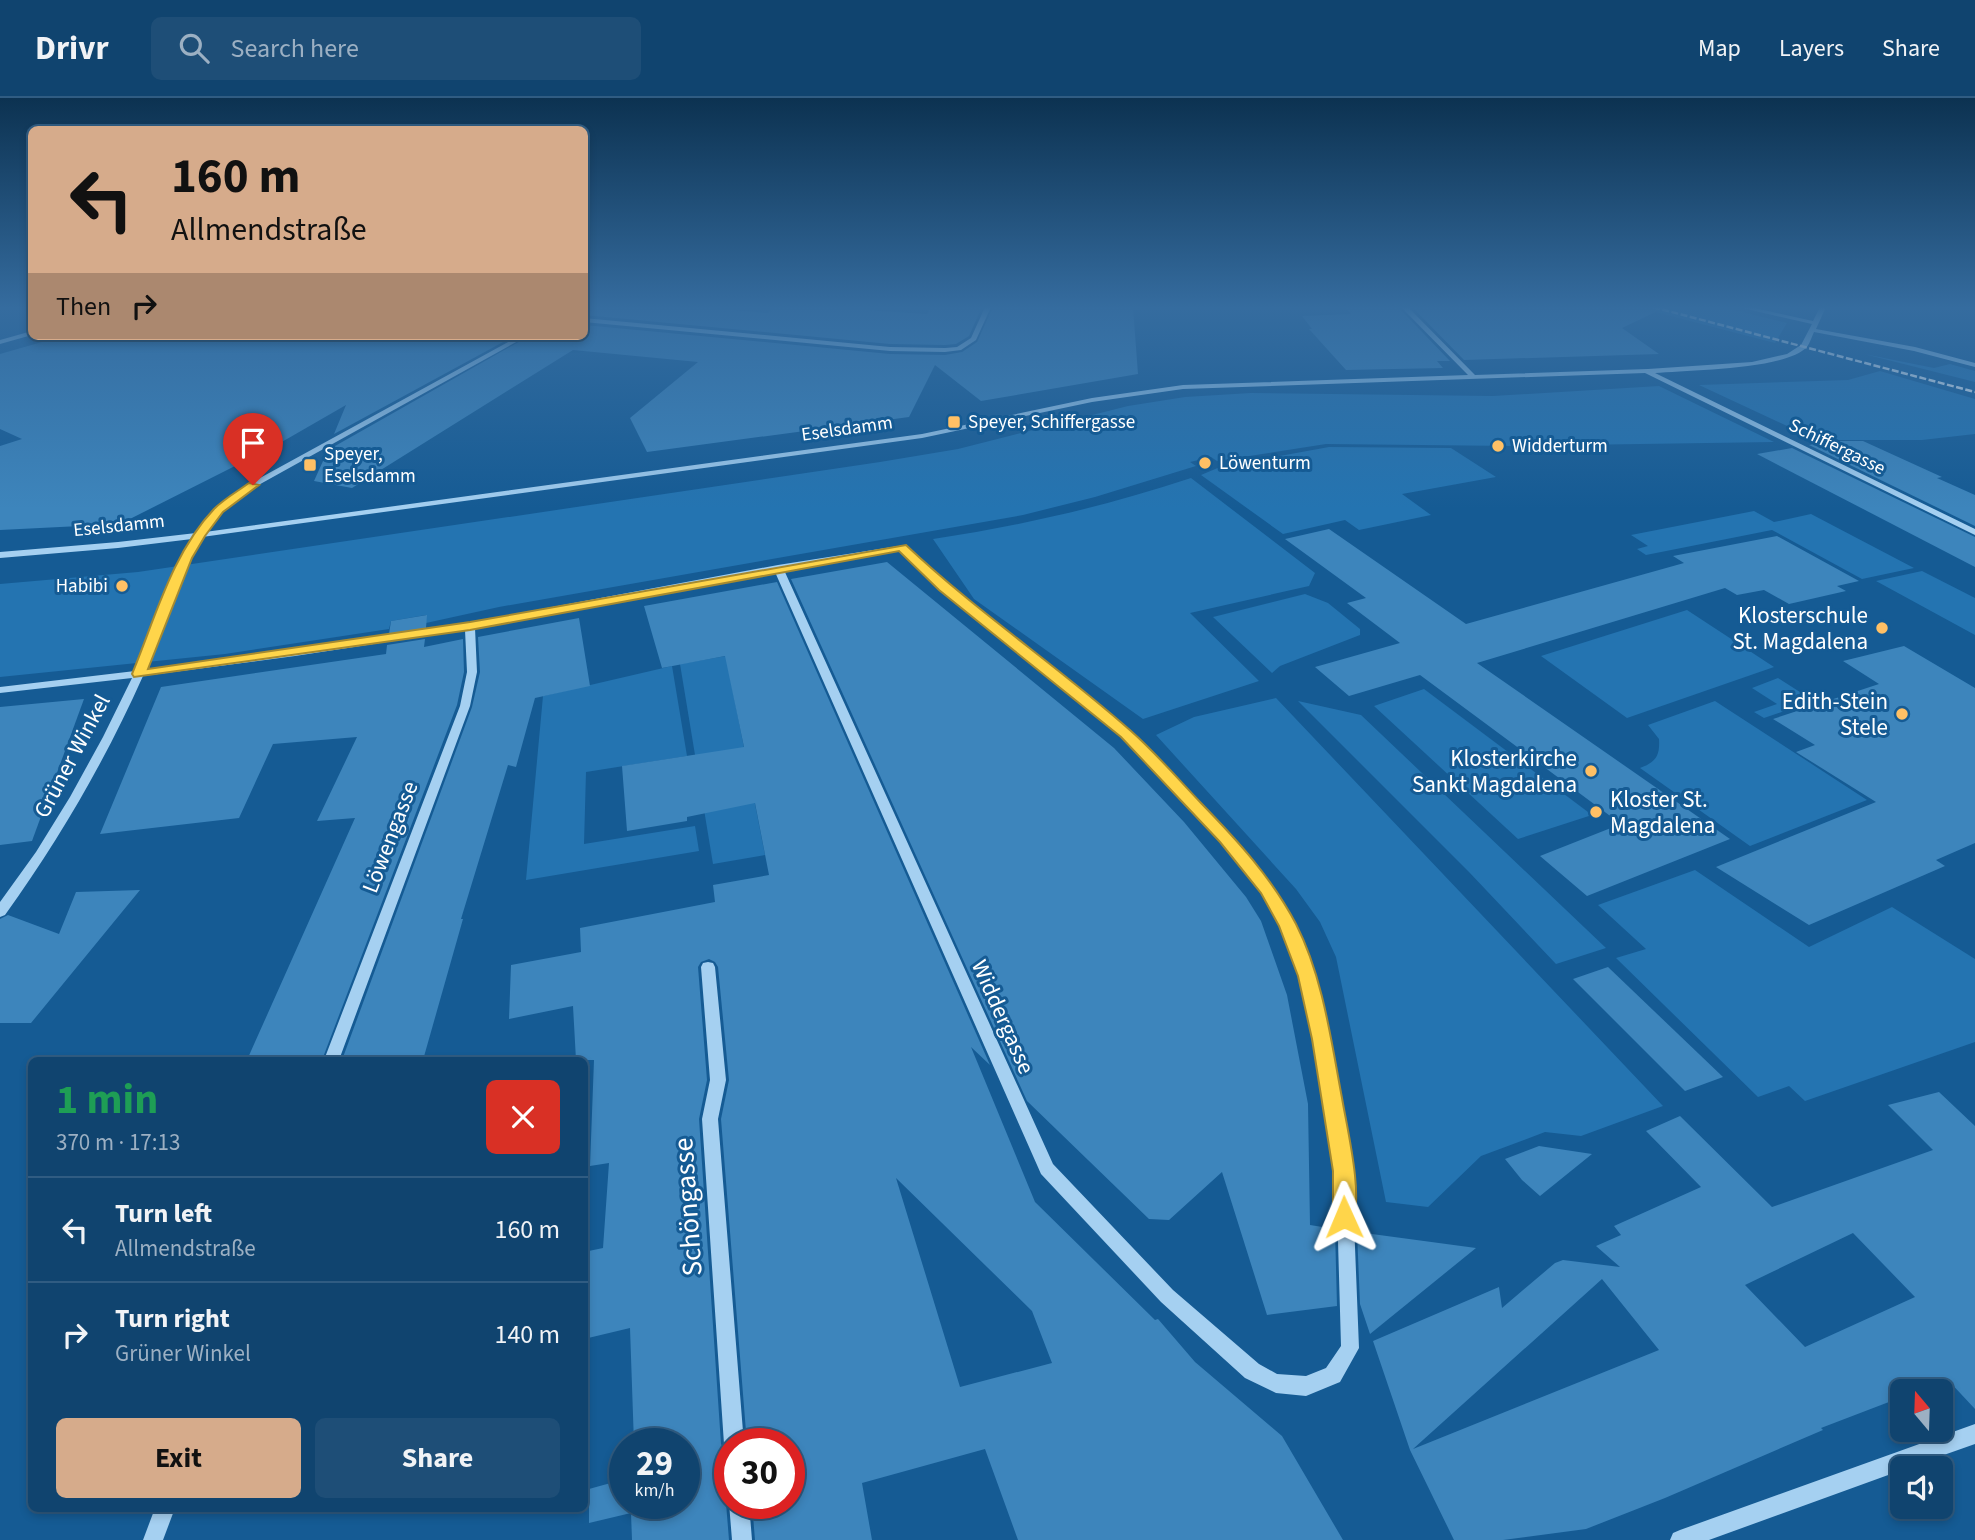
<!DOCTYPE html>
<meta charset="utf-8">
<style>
:root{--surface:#10446f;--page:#1e4e77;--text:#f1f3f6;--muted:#9cb0c3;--line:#305c82;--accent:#d6ab8b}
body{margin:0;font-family:"Source Sans 3",sans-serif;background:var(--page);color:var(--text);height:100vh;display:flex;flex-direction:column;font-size:26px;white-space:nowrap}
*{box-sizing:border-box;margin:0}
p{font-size:23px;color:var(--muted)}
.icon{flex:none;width:38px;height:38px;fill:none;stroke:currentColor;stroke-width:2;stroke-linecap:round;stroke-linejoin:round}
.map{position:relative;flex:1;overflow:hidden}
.drawer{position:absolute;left:28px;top:959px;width:560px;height:455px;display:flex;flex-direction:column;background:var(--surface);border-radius:10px;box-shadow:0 4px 10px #0003,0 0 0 2px var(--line)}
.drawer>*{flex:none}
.guide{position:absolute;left:28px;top:28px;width:560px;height:214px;border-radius:10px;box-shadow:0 4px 10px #0003,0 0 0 2px var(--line);background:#d6ab8b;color:#111;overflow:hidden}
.needle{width:46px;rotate:341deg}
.buttons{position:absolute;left:1890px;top:1281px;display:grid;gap:14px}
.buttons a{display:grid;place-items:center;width:63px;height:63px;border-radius:10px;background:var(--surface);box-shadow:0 4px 10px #0003,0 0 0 2px var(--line);font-size:35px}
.speed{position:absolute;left:609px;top:1330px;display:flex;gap:14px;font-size:35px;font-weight:700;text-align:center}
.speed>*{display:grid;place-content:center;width:91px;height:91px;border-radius:50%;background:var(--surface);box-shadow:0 4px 10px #0003,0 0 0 2px var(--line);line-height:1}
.speed small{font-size:18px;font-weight:400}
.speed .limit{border:10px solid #d22;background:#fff;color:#111}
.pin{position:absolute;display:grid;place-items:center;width:60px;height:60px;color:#fff;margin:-72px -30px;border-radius:50% 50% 50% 0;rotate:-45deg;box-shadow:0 0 7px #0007}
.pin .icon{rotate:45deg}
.me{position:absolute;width:77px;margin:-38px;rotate:359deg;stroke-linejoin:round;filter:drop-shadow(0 0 5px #0008)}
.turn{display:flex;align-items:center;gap:24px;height:147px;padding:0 28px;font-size:32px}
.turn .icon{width:91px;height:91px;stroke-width:2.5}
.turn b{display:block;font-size:49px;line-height:60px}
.then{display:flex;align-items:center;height:66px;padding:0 28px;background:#0003;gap:14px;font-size:26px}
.round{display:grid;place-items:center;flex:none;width:74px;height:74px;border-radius:10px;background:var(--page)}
.overview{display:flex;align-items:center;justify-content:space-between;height:119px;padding:0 28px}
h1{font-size:42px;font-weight:700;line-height:52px;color:#1e9e55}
.cta{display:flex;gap:14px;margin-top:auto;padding:14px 28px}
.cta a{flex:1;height:80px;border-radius:10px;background:var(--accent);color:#111;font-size:28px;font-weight:700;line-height:80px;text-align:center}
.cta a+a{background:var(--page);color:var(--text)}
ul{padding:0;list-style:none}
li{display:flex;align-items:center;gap:21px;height:105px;padding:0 28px;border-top:2px solid var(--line)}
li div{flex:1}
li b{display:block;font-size:26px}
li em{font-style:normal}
header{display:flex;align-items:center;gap:42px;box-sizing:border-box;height:98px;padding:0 35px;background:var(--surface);border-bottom:2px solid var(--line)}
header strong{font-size:33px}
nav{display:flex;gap:38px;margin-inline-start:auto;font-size:24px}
.search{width:490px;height:63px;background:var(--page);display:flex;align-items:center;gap:18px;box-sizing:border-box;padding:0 24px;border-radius:10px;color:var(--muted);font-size:26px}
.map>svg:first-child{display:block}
.green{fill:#2474b1}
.building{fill:#3d85bc;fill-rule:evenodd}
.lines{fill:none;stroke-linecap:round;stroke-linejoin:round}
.minor{fill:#a5d0f1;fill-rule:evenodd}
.rail{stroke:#fff;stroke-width:2.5;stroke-dasharray:7 2.5;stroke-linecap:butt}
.route{fill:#ffd54a;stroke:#a68a30;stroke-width:2}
.poi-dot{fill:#ffc065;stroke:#155b94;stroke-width:2.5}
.labels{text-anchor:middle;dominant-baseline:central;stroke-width:6;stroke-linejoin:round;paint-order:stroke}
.far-poi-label{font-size:19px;fill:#fff;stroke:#155b94;text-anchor:start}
.far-street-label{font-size:19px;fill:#fff;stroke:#155b94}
.poi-label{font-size:23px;fill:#fff;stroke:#155b94;text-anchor:end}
.street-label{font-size:23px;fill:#fff;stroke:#155b94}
.near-street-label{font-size:28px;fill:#fff;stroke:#155b94}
</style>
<header>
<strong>Drivr</strong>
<div class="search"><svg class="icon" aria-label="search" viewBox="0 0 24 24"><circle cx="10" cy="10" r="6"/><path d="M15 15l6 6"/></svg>Search here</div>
<nav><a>Map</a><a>Layers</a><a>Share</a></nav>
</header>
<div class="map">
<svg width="1975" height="1442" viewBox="0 0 1975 1442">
<rect width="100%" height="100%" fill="#155b94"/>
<!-- green -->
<g class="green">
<polygon points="1636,209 1722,209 1787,225 1775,245"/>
<polygon points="1864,256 1934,270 1950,266 1975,273 1975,284"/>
<polygon points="1880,273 1975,301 1975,336 1922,342 1817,342 1699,287 1848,282"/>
<polygon points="1659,288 1774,344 1514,348 1326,346 1217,363 1211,359 1190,364 1196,368 1095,399 1023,417 499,509 426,525 426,517 391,523 389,531 225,556 0,579 0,486 138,474 880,364 958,351 1128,308 1185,299 1251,295 1493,298"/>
<polygon points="1329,349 1451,350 1496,379 1402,396 1431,417 1359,432 1345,422 1283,436 1201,377 1220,369"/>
<path d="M1191,380L1315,475L1309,488L1190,515L1259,583L1143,621L974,501L933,441C1024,427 1103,409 1191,380Z"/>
<polygon points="1754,413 1774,424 1811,416 1914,470 1862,481 1772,432 1646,457 1637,451 1648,448 1631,437"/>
<polygon points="1922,473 1975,500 1975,537 1876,483"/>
<polygon points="1305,496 1328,505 1360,531 1360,537 1280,568 1272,575 1213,519"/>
<polygon points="1687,512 1774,569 1627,620 1541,558"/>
<polygon points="726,558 765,757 713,766 680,566"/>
<polygon points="672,568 687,658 586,674 584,746 695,728 699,753 526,782 543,598"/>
<polygon points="1778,580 1814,603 1764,620 1754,614 1777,606 1752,590"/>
<polygon points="1424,591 1592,717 1518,741 1374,608"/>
<polygon points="1276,600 1663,1008 1581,1038 1545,1034 1481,1058 1428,1109 1386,1104 1336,859 1320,824 1296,791 1156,637 1194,619"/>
<polygon points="1298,603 1361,617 1606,850 1556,866 1469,774"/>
<path d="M1715,603L1867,702L1750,748L1640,670C1656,664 1660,658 1659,641L1648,627Z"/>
<polygon points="1695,772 1809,849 1892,809 1975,861 1975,944 1805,1003 1789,988 1758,999 1616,860 1646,851 1598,807"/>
</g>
<!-- building -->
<g class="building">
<polygon points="598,209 697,209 768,215 774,209 819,209 927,216 931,209 982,209 969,238 956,246 945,247 890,246 584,217"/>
<polygon points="993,209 1133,209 1138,276 981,303 935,267 909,319 647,354 630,320 698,264 573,252 352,390 314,383 328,352 529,238 584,238 584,227 890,256 945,257 962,254 977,244"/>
<polygon points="1345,209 1398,209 1450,263 1437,263 1443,270 1346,272 1309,231 1312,231 1302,218 1351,216"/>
<polygon points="1412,209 1666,209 1622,230 1659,256 1464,262"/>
<polygon points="63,238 514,238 334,336 346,307 242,367 237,367 120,426 0,432 0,348 22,341 0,331 0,256"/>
<polygon points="1833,343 1863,343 1942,379 1937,380 1975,397 1975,428 1809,347"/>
<polygon points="1792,350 1975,439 1975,469 1757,356"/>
<polygon points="1329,431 1466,526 1684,465 1673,458 1777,438 1859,483 1837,488 1846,493 1789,506 1764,492 1737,497 1725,490 1477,565 1730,741 1587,798 1540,758 1621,726 1420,577 1349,598 1315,569 1400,545 1347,505 1366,500 1285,441"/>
<polygon points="887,464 1114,650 1184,724 1246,799 1261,823 1287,897 1308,1006 1310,1127 1335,1131 1337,1208 1267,1217 1222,1074 1169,1122 1149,1121 1027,1003 791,481"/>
<path d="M777,484L990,967L971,949L1035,1104L1155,1222L1158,1221L1195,1264L1282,1338L1343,1442H1018L985,1351L862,1385L872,1442H755L752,1405H789V1346H747L721,1021L729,982L718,869L715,864L709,861L701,864L698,869L707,982L699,1021L721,1346L725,1354L730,1356V1401L726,1405L729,1442H632L631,1415L589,1425V1391L625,1381V1405H684V1346H634L630,1230L584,1241V1154L603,1150L609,1065L590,1068L594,962H576L573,908L509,921L511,867L581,854L580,830L715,804L713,787L769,777L755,705L687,719V723L627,733L622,668L744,649L725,558L662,570L644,508ZM896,1080L1032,1213L1052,1265L960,1289Z"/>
<polygon points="427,517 426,530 389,536 391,523"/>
<polygon points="579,520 590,588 535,600 516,669 508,667 461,821 463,821 423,962 342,962 472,609 480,574 478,539"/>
<polygon points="425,541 424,549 463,541 464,574 457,607 322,962 247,962 355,720 317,723 357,639 273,646 239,720 100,736 161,589 386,556 387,547"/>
<polygon points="1904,548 1975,590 1975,745 1936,762 1945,768 1809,827 1716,769 1876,704 1796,654 1815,647 1773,621 1879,586 1843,563"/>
<polygon points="84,601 32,743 0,747 0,609"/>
<polygon points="140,792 31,925 0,925 0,821 8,817 59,836 76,794"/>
<polygon points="1608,869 1723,979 1685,993 1573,881"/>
<path d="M1939,994L1975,1028V1311L1947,1281L1916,1293H1902V1299L1821,1330L1823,1332L1665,1400L1586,1431L1503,1442H1454L1410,1352L1373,1243L1499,1189L1502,1210L1555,1165L1563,1162L1620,1169L1596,1148L1621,1137L1614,1128L1701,1089L1646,1033L1680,1018L1772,1109L1933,1052L1888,1007ZM1853,1135L1915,1199L1805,1249L1745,1187ZM1602,1181L1659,1252L1413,1351Z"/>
<polygon points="1539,1048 1592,1056 1540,1098 1522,1082 1505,1061"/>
<polygon points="1357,1134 1476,1150 1370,1236 1360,1206"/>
</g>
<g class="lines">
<!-- minor -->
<g class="minor">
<polygon points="985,209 991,209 976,242 961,252 945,254 890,253 584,224 584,220 890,249 945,250 957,249 971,240"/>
<path d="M1401,209H1408L1475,277L1648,271L1752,264L1787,256L1801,247L1812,226L1738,209H1750L1813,223L1820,209H1826L1816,231L1915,249L1975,265V269L1914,253L1814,234C1812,238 1810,245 1807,249C1785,272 1687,272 1655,275L1975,431V437L1645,275L1183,291L1092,304L922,340L202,439L177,489L146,572L412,535L778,467L905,447L946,487L1130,634L1230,737L1272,788L1295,828L1314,878L1334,962L1352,1073L1359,1250L1340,1284L1306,1298L1276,1295L1245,1280L1161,1204L1041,1076L775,474L475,530L477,574L470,608L339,962H324L460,608L467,574L465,532L295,558L143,578C105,663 59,742 5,817L0,819V804L36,754L70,699L103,639L132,580L0,595V589L135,573L167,489L192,441L118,450L0,460V454L118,444L196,435L217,409L247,387L519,238H527L253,390L223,413L205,434L922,336L1092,300L1183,287L1468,277ZM900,452L940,491L1122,638L1222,743L1262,794L1281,828L1300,878L1318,962L1336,1073L1341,1248L1326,1270L1306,1278L1277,1276L1259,1266L1173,1192L1053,1066L784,472Z"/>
<polygon points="32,233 32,237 0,246 0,242"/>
<polygon points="708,864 713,865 715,869 726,982 718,1021 744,1346 730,1346 730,1354 727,1353 724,1346 702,1021 710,982 701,869 703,865"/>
<polygon points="1975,1326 1975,1346 1907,1370 1902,1370 1902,1372 1709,1442 1670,1442 1673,1435 1680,1432"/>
<polygon points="730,1403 730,1405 749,1405 752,1442 732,1442 729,1405"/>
<polygon points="155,1410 175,1410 163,1442 143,1442"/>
</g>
<!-- rail -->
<polyline class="rail" points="1653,209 1975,294"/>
</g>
<!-- sky -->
<linearGradient id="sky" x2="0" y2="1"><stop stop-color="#0c3251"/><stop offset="0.51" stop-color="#356c9f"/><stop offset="1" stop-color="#356c9f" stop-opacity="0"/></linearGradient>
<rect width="1975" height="411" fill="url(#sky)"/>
<!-- route -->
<path class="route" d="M249,385L259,387L223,414L205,438L192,460L148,571L470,524L906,447C977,514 1058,568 1131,633C1156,655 1178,681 1201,705C1237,742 1272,780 1296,826C1323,879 1331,942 1342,1000C1347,1030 1364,1099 1352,1126L1344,1129L1336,1126L1333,1119V1073L1312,941L1298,878L1279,828L1261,795L1220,744L1121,639L939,492L899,453L470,532L134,579L132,576C155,521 172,455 214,411C224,401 238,393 249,385Z"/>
<!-- markers -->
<g class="poi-dot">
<rect x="947" y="317" width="14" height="14" rx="3.5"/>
<circle cx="1498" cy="348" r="7"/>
<circle cx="1205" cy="365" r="7"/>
<rect x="303" y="360" width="14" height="14" rx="3.5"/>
<circle cx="122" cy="488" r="7"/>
<circle cx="1882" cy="530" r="7"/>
<circle cx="1902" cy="616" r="7"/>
<circle cx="1591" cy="673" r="7"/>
<circle cx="1596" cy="714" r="7"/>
</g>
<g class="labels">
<!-- far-poi labels -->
<g class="far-poi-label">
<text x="968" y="324">Speyer, Schiffergasse</text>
<text x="1512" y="348">Widderturm</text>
<text x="324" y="356">Speyer,<tspan x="324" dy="22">Eselsdamm</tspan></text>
<text x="1219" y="365">Löwenturm</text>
<text x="108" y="488" text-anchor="end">Habibi</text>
</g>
<!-- far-street labels -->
<g class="far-street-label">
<text transform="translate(847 331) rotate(-8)">Eselsdamm</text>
<text transform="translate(1837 349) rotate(26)">Schiffergasse</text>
<text transform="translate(119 428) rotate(-6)">Eselsdamm</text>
</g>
<!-- poi labels -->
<g class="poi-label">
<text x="1868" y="517">Klosterschule<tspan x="1868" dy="26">St. Magdalena</tspan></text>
<text x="1888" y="603">Edith-Stein<tspan x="1888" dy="26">Stele</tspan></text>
<text x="1577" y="660">Klosterkirche<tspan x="1577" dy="26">Sankt Magdalena</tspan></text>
<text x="1610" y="701" text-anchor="start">Kloster St.<tspan x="1610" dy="26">Magdalena</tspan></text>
</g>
<!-- street labels -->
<g class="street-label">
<text transform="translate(72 658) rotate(-62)">Grüner Winkel</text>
<text transform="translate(390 739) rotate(-69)">Löwengasse</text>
<text transform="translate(1003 919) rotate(66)">Widdergasse</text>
</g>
<!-- near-street labels -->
<g class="near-street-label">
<text transform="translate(688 1109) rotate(-94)">Schöngasse</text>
</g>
</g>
</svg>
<div class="buttons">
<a><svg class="needle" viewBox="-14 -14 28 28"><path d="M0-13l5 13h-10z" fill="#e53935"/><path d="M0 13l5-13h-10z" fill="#9cb0c3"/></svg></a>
<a><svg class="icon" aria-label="sound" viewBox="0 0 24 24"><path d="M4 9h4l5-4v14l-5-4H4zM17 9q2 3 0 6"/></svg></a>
</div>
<div class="speed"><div>29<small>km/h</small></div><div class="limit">30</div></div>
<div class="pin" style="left:253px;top:387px;background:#d93025"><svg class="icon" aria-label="arrive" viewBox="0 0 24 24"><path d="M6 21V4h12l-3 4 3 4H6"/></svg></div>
<svg class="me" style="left:1344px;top:1119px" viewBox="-20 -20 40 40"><path d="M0-17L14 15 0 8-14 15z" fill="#ffd54a" stroke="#fff" stroke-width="4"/></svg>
<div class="guide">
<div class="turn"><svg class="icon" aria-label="left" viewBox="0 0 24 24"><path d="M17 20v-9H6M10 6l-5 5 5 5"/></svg><div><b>160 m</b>Allmendstraße</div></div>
<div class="then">Then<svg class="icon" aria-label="right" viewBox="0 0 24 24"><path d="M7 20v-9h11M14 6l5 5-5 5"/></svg></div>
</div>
<section class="drawer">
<div class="overview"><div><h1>1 min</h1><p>370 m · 17:13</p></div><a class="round" style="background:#d93025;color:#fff"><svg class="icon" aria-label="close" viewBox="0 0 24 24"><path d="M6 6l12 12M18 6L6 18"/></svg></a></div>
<ul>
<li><svg class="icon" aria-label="left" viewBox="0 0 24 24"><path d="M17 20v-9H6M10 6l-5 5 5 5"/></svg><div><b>Turn left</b><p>Allmendstraße</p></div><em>160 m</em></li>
<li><svg class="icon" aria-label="right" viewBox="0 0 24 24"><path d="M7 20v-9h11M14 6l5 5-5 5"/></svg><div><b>Turn right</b><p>Grüner Winkel</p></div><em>140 m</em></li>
</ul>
<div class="cta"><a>Exit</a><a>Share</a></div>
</section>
</div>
